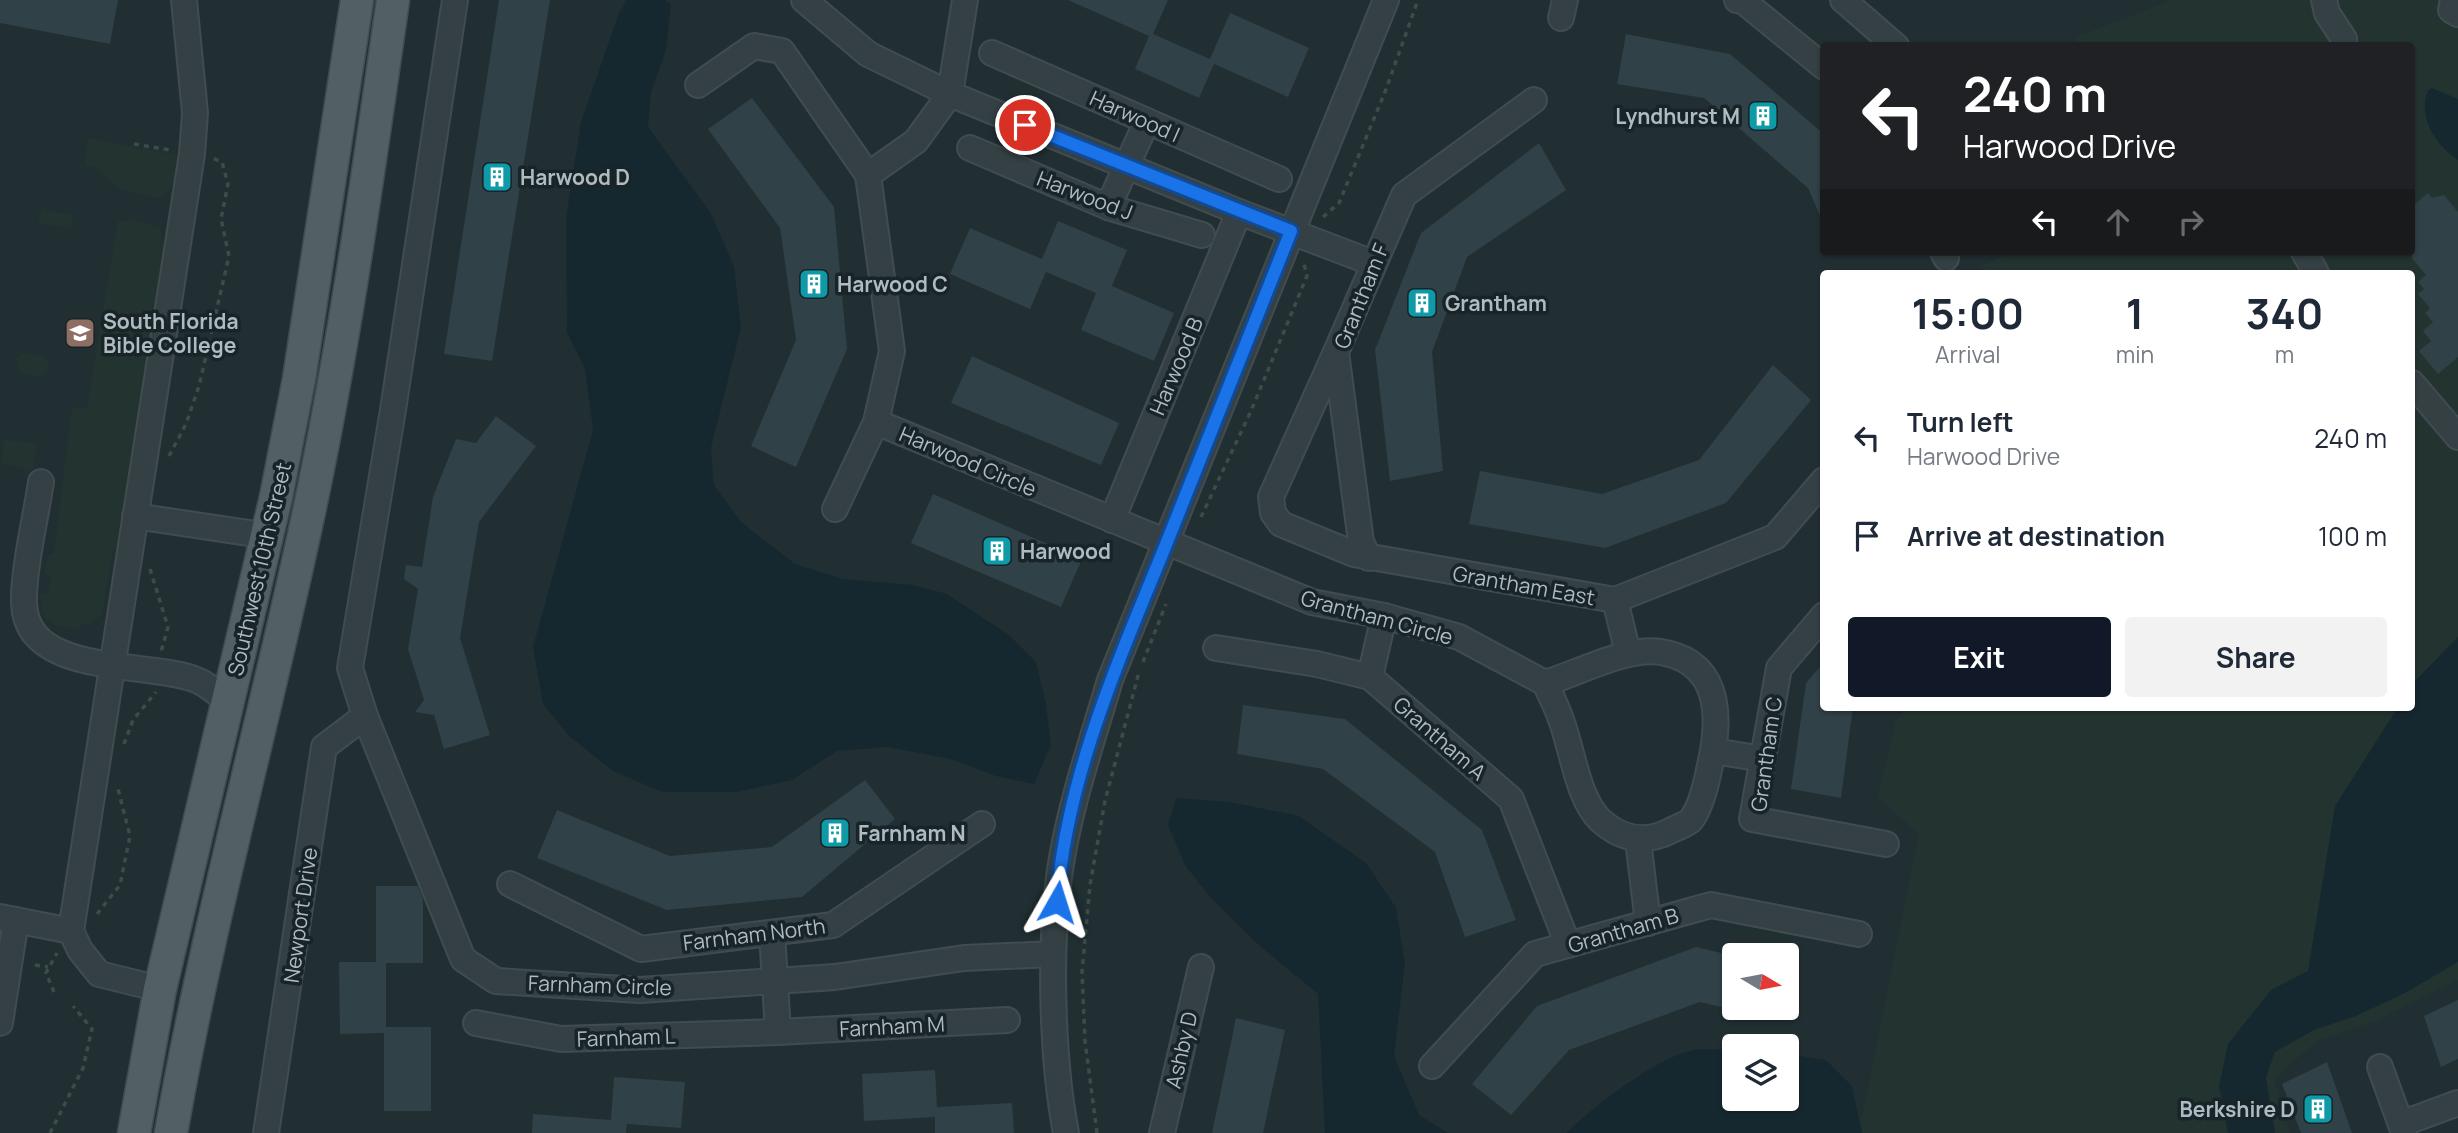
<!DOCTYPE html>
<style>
:root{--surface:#fff;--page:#f2f2f3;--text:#1f2937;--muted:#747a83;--accent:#111827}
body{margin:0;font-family:Manrope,sans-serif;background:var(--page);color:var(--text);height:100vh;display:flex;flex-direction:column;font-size:26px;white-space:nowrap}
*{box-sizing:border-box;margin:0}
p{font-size:23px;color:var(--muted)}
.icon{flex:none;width:38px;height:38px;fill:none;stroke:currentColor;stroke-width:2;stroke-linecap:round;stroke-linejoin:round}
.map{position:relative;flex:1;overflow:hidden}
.sheet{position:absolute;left:1820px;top:270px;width:595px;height:441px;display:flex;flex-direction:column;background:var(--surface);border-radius:7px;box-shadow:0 2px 5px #0004}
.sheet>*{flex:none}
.hud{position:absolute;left:1820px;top:42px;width:595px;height:214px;border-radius:7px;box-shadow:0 2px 5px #0004;background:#202124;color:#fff;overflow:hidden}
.needle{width:46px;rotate:100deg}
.controls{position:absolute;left:1722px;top:943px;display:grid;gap:14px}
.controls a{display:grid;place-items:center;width:77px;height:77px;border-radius:7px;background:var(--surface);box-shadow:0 2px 5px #0004;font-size:35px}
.pin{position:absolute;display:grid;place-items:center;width:60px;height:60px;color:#fff;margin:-30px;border:4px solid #fff;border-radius:50%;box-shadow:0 2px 7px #0007}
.me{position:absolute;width:77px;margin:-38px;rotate:6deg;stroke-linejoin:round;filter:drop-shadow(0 0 5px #0008)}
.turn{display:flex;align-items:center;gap:24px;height:147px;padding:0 28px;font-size:32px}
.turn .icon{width:91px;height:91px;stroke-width:2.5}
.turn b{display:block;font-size:49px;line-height:60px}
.lanes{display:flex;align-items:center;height:66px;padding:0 28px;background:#0003;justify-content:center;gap:35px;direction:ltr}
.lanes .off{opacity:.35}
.eta{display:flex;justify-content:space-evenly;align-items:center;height:119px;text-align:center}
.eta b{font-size:42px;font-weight:700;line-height:49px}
.cta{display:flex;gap:14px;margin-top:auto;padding:14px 28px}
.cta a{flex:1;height:80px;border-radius:7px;background:var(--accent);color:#fff;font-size:28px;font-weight:700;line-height:80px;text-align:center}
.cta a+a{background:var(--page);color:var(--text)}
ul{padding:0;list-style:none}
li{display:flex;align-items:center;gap:21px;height:98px;padding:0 28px}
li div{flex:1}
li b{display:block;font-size:26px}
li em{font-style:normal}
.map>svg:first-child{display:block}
.green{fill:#233430}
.water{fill:#16282f}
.building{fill:#304147}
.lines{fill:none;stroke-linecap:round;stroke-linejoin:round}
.minor-casing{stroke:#404c50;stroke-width:28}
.major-casing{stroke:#404c50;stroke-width:35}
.path{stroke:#3b4d48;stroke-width:3.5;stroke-dasharray:5 5;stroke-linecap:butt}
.minor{stroke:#344044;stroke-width:24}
.major{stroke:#525f64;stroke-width:32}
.route-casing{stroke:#114b97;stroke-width:18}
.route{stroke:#1a73e8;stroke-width:12}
.labels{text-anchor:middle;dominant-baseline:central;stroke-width:7;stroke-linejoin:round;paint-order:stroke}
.street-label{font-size:21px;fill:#aebbc1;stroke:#192428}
.poi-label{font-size:21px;font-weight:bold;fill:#aebbc1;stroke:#192428;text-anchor:start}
</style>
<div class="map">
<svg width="2458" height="1133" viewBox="0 0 2458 1133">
<rect width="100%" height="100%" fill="#212f33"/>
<!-- green -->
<g class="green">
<polygon points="2172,0 2458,0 2458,980 2375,1021 2315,1042 2274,1080 2290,1133 1859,1133 1919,835 1878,796 1896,720 1907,707 2412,707 2412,273 1986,273 1981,267 2010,252 2412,252 2412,46 2078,46 2076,37"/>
<path d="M88,138L181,156C177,175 176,190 156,198L121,189L95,167L85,165Z"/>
<polygon points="42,210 72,215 71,228 38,223"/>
<polygon points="129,217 160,229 164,247 119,544 113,548 102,614 92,623 81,625 79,630 55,625 44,617 40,595 47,595 52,576 45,573 48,555 54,554 72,407 87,409 118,221 129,221"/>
<polygon points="22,353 44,357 49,365 48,370 40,376 21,374 16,359"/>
<polygon points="4,440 37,444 33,468 28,472 21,467 1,463"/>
</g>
<!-- water -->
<g class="water">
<polygon points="627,0 665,0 671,5 666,50 651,92 648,127 710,212 734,266 741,328 711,448 714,485 741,522 795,564 843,579 914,585 947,594 1009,635 1036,662 1046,704 1051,745 1034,784 996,776 950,759 888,747 837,751 792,780 737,792 662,792 613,771 569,736 543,704 533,647 593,430 585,369 567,333 566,218 581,122 619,13"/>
<path d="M2432,88L2458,99V160C2436,146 2417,117 2428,90Z"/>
<polygon points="2458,637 2458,962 2405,993 2356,1016 2314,1030 2275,1052 2266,1077 2275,1133 2228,1133 2219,1086 2228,1044 2271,990 2308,971 2335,806 2398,707 2412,707 2413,683"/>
<polygon points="1176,798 1230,802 1299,816 1366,863 1396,908 1405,964 1394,1056 1419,1115 1448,1133 1325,1133 1318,994 1262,948 1210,897 1185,865 1168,825"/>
<path d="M1734,1050V1099H1787V1054L1826,1060L1852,1086L1862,1133H1566C1593,1107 1653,1060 1690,1051C1703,1048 1720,1050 1734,1050Z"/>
</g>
<!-- building -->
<g class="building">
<polygon points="0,0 118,0 110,44 0,23"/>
<polygon points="499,0 550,0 492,361 444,354"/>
<polygon points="1068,0 1168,0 1153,34 1210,59 1230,13 1309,48 1288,97 1214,64 1199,98 1135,69 1149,36"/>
<polygon points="1626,34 1730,54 1824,134 1824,225 1808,188 1704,98 1617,84"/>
<polygon points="752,98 834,207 847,349 796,467 751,446 796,340 780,228 708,129"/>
<polygon points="1539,143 1566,190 1467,257 1432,352 1443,471 1390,481 1375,350 1421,233"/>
<polygon points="2428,193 2432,198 2444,195 2458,212 2458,357 2438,374 2419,351 2431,341 2423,331 2433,322 2425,313 2430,308 2418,294 2424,289 2418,282 2426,275 2412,258 2412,206"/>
<polygon points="1058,221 1127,250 1112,286 1174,313 1154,361 1081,330 1096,293 1046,272 1030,309 950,274 970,228 1042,259"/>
<polygon points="972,356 1119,423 1101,465 951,403"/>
<polygon points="1773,365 1811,400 1726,503 1605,548 1469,524 1480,471 1602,494 1699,460"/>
<polygon points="496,416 536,446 479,522 460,638 490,735 444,749 434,715 415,712 424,700 408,649 418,589 404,579 406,565 422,567 433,497 456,439 476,443"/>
<polygon points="933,494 1082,559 1061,607 911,543"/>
<polygon points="1824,662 1824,707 1853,707 1841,798 1791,789 1806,683"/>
<polygon points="1243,705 1345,719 1482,830 1516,920 1465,937 1435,852 1323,769 1237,754"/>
<polygon points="865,780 895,819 802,897 667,910 537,858 557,810 670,856 772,847"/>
<polygon points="376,886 418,886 423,899 423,963 386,963 386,1027 431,1027 431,1111 384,1111 384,1033 340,1034 339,962 376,962"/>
<polygon points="1696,947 1734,956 1734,1010 1700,1002 1569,1050 1511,1115 1472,1084 1537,1006"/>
<polygon points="2458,1000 2458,1059 2441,1067 2424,1016"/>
<polygon points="1236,1018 1285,1030 1263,1133 1212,1133"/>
<polygon points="2327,1062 2352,1133 2301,1133 2282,1084"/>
<polygon points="935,1070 937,1107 1012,1103 1014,1133 935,1133 935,1117 864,1121 862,1074"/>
<polygon points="614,1077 685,1082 681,1128 627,1124 626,1133 532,1133 533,1114 611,1120"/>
</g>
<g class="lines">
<!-- minor casing -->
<g class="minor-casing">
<g id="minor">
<polyline points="455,0 393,410 350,668 365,716 463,959 496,981 640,990 835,977 964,958 1053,954"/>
<polyline points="804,0 868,54 950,94 1239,212 1373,263"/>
<polyline points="1737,0 1743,1 1824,67"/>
<polyline points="1843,0 1896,46"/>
<polyline points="2324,0 2327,13 2344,39 2343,46"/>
<polyline points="2453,0 2451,10 2458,14"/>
<polyline points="1561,18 1565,0"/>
<polyline points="992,53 1279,179"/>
<polyline points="698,85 754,46 782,51 868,175"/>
<polyline points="970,148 1108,207 1202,235"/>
<polyline points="1108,207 1147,121"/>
<polyline points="1943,252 1946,258"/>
<polyline points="2304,252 2316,273"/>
<polyline points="1336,352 1271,497 1273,513 1281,524 1354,554 1615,600 1775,537 1824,480"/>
<polyline points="2412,383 2458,437"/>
<path d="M876,422L1312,602L1384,616L1459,637L1545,683C1580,673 1630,644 1666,653C1724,666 1720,724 1709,770C1706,785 1701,807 1691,820C1687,824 1678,827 1672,830C1646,844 1622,840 1600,820C1577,798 1572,746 1560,717C1556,705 1550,694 1545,683"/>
<path d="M41,482C36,516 23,571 24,603C26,676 144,661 194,679C208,684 218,694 229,703"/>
<polyline points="835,509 876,422 892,351 868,175 916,141 950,94 965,0"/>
<polyline points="135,516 268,536"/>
<polyline points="1112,520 1239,212"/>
<polyline points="1369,558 1361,542 1336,352 1404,195 1534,100"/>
<polyline points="1615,600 1628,653"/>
<polyline points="1824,615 1779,668 1752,819 1886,844"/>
<polyline points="1216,648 1317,664 1370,677 1511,799 1568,945"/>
<polyline points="1370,677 1384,616"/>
<polyline points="1714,751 1763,759"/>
<polyline points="1638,840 1648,923"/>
<polyline points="510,884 641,949 833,925 982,824"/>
<polyline points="0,917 71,931"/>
<polyline points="772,933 778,1032"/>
<polyline points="160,989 99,974 80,950 71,931 192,154 195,113 184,0"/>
<polyline points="0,1023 16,920"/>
<polyline points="476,1023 561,1039 778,1032 1007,1020"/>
<polyline points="1432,1066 1535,954 1711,905 1859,934"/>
<polyline points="2380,1067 2404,1133"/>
<polyline points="2401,1124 2458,1103"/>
<polyline points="266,1133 324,747 365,716"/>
<path d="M1066,1133C1052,1060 1049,951 1059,877C1068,810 1091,745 1110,680L1386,0"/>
<polyline points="1162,1133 1201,967"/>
</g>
</g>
<!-- major casing -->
<g class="major-casing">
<g id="major">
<polyline points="134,1133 160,989 276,497 299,379 357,0"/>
<path d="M171,1133C207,927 263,726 307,521C344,349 368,174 393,0"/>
</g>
</g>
<!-- path -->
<g class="path">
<polyline points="134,144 170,150"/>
<polyline points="1323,217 1339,203 1385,92 1418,0"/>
<polyline points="169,456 186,424 199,386 229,256 221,219 228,184 222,162 212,158"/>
<polyline points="1201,517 1251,411 1307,276 1304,264"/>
<polyline points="150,569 168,627 161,652"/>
<polyline points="1143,662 1166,604"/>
<polyline points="124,744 133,720 156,692"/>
<polyline points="97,914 120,885 130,836 117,785"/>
<polyline points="35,965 48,967"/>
<polyline points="54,992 46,973 57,953"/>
<polyline points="50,1133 83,1068 92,1029 73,1006"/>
<polyline points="1097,1133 1085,1041 1082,972 1090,885 1105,801 1139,672"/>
</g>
<!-- minor -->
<use href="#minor" class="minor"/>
<!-- major -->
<use href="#major" class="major"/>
</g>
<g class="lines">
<!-- route casing -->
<g class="route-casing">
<path id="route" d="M1025,125L1291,231C1249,334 1209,439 1167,542C1120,658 1066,776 1057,902"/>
</g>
<!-- route -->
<use href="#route" class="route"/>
</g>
<!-- icons -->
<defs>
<g id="building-square" transform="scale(1.575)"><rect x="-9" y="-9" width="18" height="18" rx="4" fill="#0f9aa8" stroke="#192428"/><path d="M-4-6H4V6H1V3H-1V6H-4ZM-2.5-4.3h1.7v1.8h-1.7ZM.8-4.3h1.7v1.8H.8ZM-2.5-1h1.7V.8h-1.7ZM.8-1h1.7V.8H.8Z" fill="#fff"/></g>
<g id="university-square" transform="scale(1.575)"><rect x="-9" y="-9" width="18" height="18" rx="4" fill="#8d6e63" stroke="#192428"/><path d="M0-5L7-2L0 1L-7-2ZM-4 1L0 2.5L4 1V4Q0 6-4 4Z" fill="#fff"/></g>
</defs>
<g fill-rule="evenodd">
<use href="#building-square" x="1763" y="116"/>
<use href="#building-square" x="497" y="177"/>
<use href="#building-square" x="814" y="284"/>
<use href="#building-square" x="1422" y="303"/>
<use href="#university-square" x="80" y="333"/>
<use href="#building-square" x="997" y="551"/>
<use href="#building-square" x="835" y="833"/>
<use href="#building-square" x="2318" y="1109"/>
</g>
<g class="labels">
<!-- street labels -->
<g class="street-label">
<text transform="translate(1135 116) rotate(24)">Harwood I</text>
<text transform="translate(1085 195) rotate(21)">Harwood J</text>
<text transform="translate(1361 296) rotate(-68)">Grantham F</text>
<text transform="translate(1176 366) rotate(-67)">Harwood B</text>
<text transform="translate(968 461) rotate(23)">Harwood Circle</text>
<text transform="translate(259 569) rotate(-77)">Southwest 10th Street</text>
<text transform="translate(1524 585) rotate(10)">Grantham East</text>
<text transform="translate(1377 617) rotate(15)">Grantham Circle</text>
<text transform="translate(1440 738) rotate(41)">Grantham A</text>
<text transform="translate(1766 754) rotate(-82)">Grantham C</text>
<text transform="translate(300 915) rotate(-82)">Newport Drive</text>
<text transform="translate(1623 930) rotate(-16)">Grantham B</text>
<text transform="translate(754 934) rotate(-7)">Farnham North</text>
<text transform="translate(600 985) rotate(2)">Farnham Circle</text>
<text transform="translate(892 1026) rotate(-3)">Farnham M</text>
<text transform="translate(626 1037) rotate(-2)">Farnham L</text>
<text transform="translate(1181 1050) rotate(-77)">Ashby D</text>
</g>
<!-- poi labels -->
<g class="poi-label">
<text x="1740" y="116" text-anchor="end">Lyndhurst M</text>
<text x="520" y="177">Harwood D</text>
<text x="837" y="284">Harwood C</text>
<text x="1445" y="303">Grantham</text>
<text x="103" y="321">South Florida<tspan x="103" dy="24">Bible College</tspan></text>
<text x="1020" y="551">Harwood</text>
<text x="858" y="833">Farnham N</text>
<text x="2295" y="1109" text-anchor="end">Berkshire D</text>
</g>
</g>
</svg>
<div class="controls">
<a><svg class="needle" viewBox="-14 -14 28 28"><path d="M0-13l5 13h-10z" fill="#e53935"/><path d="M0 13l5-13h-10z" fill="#747a83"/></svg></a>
<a><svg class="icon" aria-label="layers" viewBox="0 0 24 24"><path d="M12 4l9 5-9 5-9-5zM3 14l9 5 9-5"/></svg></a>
</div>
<div class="pin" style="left:1025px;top:125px;background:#d93025"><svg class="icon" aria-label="arrive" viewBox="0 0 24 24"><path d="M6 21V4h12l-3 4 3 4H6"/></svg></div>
<svg class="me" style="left:1057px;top:902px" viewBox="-20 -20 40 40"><path d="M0-17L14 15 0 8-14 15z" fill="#1a73e8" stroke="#fff" stroke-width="4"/></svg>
<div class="hud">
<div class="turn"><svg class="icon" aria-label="left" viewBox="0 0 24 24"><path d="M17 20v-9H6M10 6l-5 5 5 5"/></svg><div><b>240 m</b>Harwood Drive</div></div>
<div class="lanes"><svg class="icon" aria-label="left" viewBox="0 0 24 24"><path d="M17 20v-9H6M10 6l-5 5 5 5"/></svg><svg class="icon off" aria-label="ahead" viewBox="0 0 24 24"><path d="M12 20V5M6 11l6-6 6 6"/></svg><svg class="icon off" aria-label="right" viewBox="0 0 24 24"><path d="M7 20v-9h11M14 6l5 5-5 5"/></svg></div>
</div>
<section class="sheet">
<div class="eta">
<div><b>15:00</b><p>Arrival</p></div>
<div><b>1</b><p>min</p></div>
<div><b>340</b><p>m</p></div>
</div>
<ul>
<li><svg class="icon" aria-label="left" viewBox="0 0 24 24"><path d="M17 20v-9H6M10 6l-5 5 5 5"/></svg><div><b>Turn left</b><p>Harwood Drive</p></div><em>240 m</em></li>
<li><svg class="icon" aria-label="arrive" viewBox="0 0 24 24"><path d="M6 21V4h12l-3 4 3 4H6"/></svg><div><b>Arrive at destination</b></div><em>100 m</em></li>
</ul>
<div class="cta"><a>Exit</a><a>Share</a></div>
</section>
</div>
